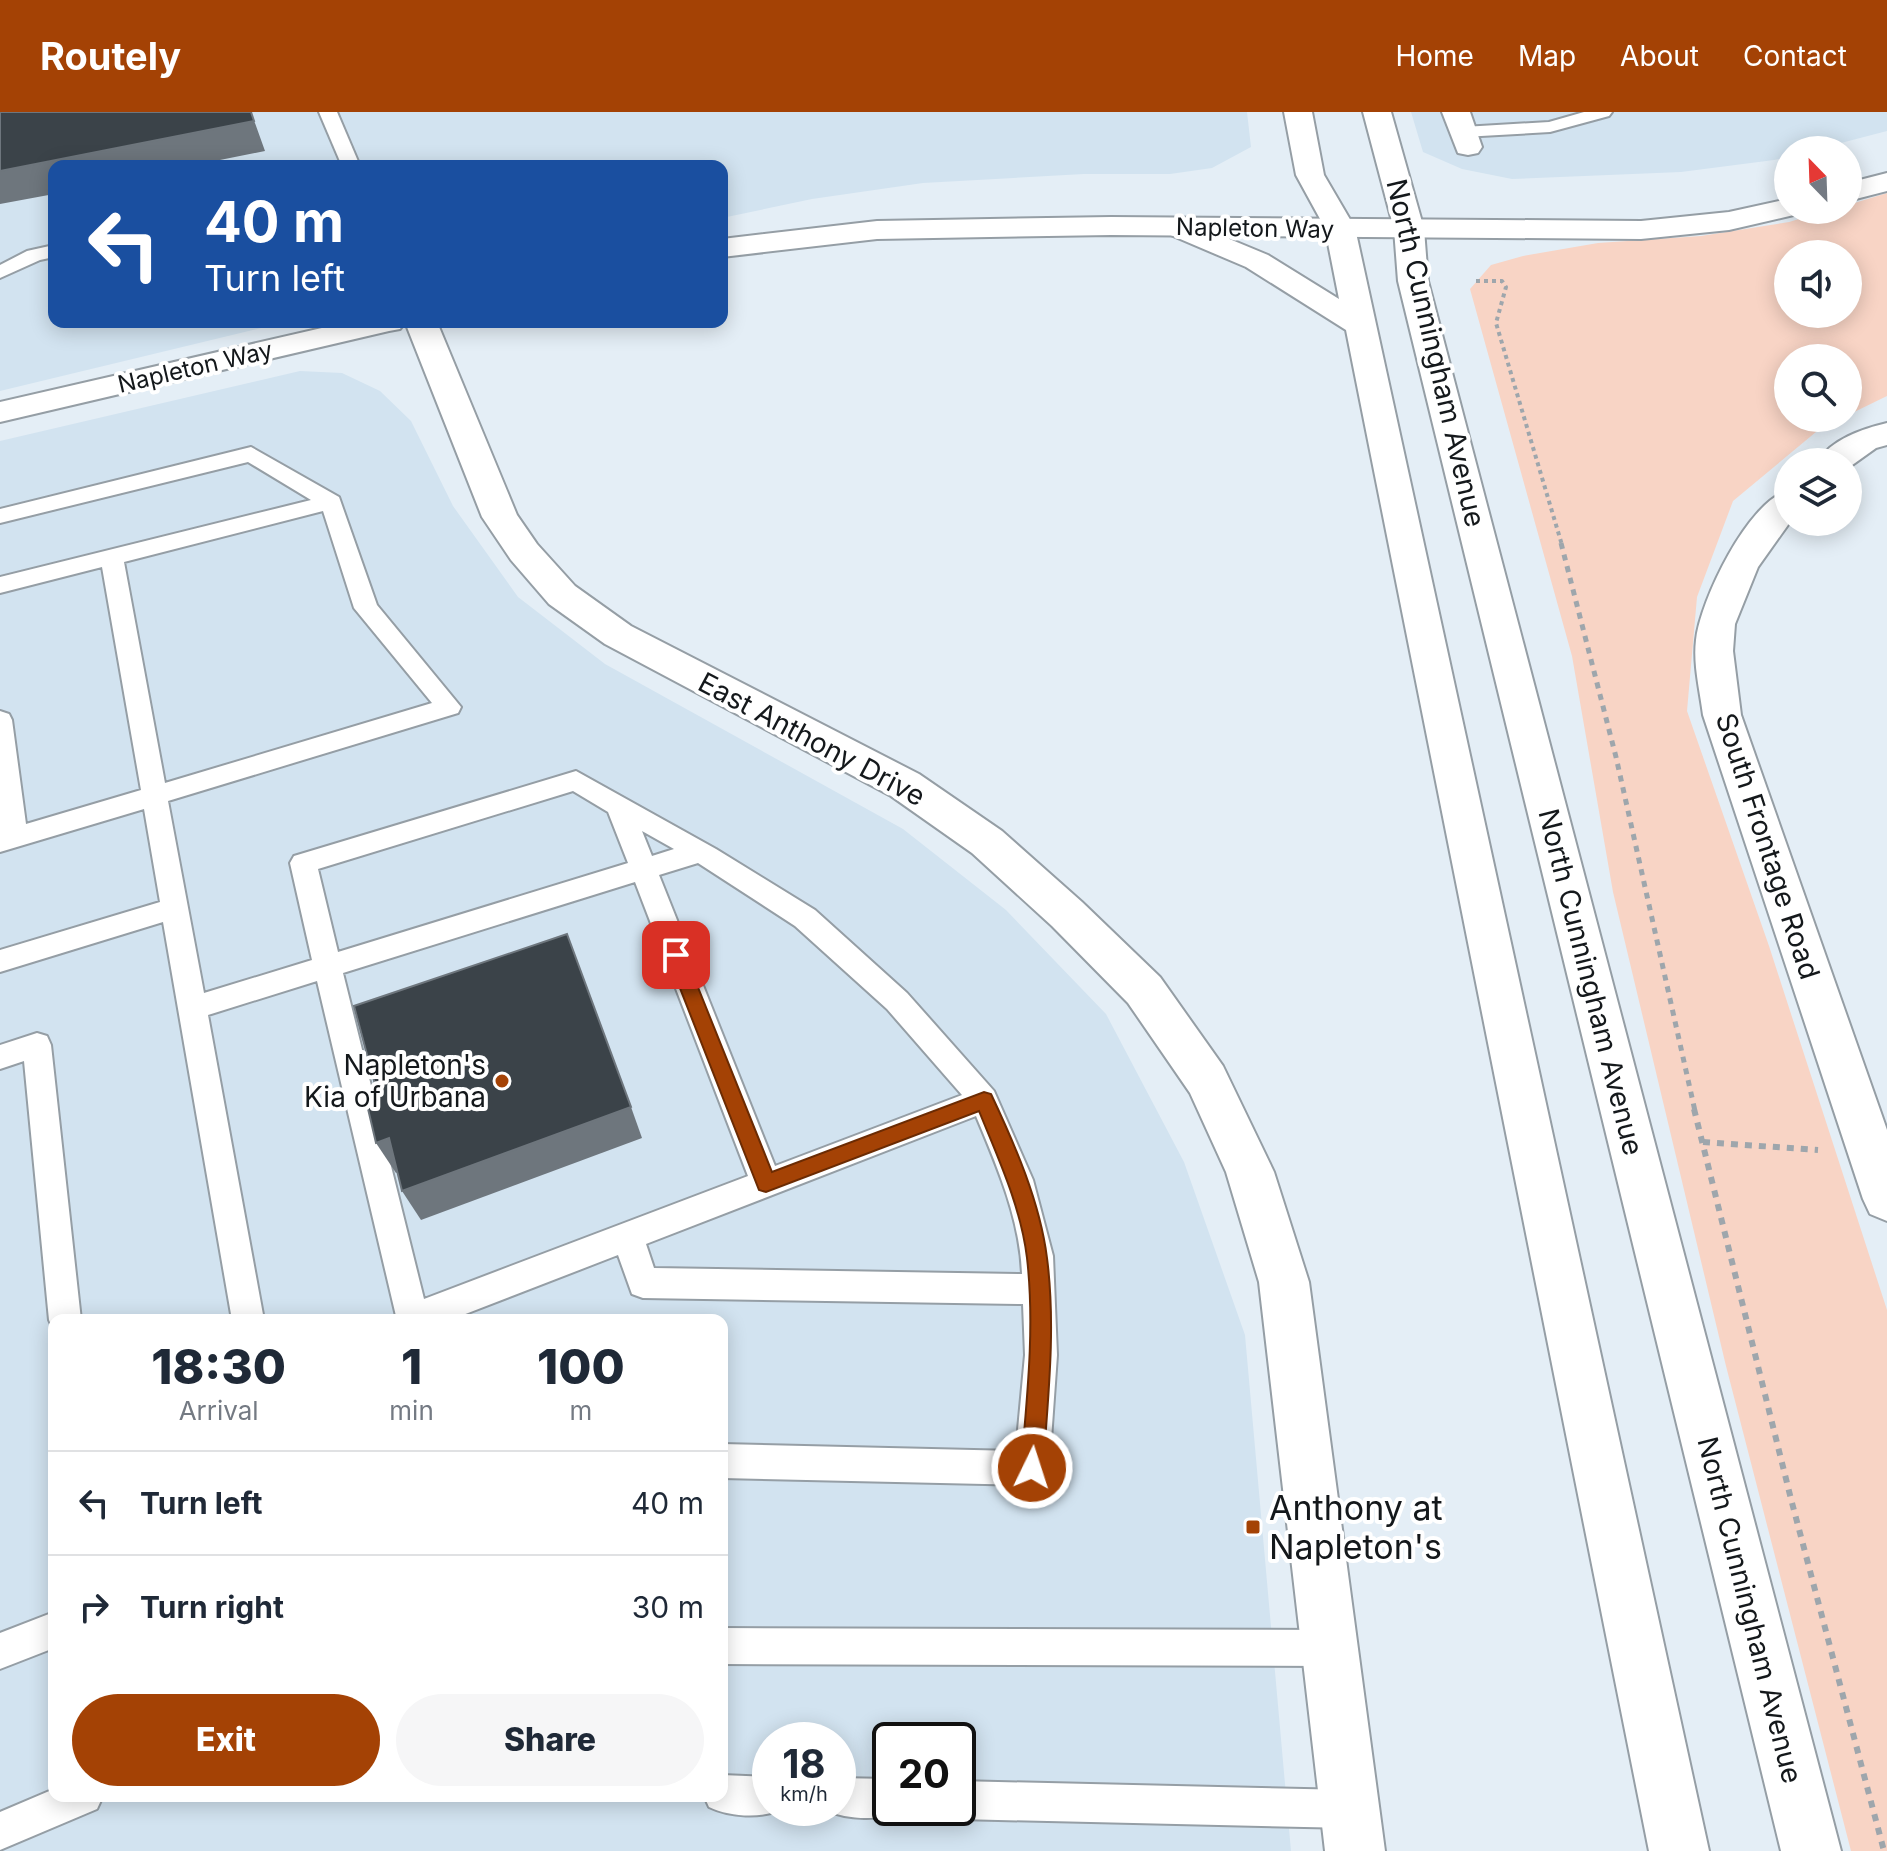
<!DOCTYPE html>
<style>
:root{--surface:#fff;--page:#f6f6f7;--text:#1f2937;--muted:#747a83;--line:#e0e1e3;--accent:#a44205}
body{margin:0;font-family:Inter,sans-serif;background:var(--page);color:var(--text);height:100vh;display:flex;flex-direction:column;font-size:30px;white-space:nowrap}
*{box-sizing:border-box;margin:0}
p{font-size:26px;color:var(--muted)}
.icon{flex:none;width:44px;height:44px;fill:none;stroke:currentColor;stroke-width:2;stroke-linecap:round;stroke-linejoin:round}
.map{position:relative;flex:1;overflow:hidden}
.side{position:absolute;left:48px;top:1202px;width:680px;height:488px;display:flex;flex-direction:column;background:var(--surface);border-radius:16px;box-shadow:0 4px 20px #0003}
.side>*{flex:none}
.top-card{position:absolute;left:48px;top:48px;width:680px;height:168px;border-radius:16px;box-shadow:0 4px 20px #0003;background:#1a4fa0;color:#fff;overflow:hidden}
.needle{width:52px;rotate:337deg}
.fabs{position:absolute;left:1774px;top:24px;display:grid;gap:16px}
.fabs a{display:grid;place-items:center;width:88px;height:88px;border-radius:50%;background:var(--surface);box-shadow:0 4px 20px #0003;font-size:40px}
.speed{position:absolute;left:752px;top:1610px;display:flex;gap:16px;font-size:40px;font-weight:700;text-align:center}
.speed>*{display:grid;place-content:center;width:104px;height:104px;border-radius:50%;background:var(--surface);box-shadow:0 4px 20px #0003;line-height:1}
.speed small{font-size:20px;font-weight:400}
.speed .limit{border:4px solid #111;border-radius:12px;background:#fff;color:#111}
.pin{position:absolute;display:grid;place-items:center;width:68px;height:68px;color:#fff;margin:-34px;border-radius:16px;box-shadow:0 4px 12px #0006}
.me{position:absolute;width:88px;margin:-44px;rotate:4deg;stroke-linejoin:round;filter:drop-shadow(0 0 6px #0008)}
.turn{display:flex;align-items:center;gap:28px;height:168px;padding:0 24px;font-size:36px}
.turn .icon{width:104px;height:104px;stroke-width:2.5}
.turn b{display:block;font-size:56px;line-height:68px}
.eta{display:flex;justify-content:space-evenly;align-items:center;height:136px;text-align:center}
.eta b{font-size:48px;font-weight:800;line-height:56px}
.action{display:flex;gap:16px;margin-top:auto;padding:16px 24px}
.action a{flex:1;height:92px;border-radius:48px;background:var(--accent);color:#fff;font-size:32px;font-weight:800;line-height:92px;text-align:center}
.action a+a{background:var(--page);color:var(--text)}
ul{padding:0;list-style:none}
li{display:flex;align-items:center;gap:24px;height:104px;padding:0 24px;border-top:2px solid var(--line)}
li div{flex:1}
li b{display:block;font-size:30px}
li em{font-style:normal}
header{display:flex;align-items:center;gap:48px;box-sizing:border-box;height:112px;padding:0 40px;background:var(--accent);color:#fff}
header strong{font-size:38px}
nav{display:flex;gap:44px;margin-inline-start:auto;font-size:28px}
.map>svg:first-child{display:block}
.built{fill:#d2e3f0;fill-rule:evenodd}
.green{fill:#f8d4c5;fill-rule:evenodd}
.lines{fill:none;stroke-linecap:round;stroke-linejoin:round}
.service-casing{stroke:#959ea5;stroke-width:4}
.minor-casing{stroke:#959ea5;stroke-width:4}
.primary-casing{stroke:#959ea5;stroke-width:4}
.path-far2{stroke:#9ea6ac;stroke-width:4;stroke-dasharray:4 4;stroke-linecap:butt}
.path-far1{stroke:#9ea6ac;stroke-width:5;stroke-dasharray:6 6;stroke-linecap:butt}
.path{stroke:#9ea6ac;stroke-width:6;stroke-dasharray:7 7;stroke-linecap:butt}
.service{fill:#fff;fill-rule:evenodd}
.minor{fill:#fff;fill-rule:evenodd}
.primary{fill:#fff;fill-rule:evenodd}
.shaded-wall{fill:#6e767d}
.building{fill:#3b4349;stroke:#6e767d;stroke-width:2}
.route{fill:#a44205;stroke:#6b2b03;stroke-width:2}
.poi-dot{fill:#a44205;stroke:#fff;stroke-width:3}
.labels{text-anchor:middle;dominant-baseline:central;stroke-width:8;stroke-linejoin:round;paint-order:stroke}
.far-street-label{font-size:24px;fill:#14181b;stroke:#fff}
.street-label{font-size:28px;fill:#14181b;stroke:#fff}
.poi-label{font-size:28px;fill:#14181b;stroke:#fff;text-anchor:end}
.near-poi-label{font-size:34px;fill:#14181b;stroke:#fff;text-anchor:start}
</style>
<header>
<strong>Routely</strong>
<nav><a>Home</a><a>Map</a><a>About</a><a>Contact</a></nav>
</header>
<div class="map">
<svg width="1887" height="1739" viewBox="0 0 1887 1739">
<rect width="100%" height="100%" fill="#e4eef6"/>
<!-- built -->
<g class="built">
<polygon points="0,0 1247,0 1251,35 1212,56 1170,62 1084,62 923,71 812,87 722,106 722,54 54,54 54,210 286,210 0,279"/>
<polygon points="1411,0 1887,0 1887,19 1814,38 1788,38 1788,45 1774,48 1681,60 1512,67 1462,57 1423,40"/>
<path d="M300,259L342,261L380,279L411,309L453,394L518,485L605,552L903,717L1006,798L1106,902L1184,1050L1245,1223L1291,1739H0V329ZM54,1208H722V1684H54ZM770,1628H838V1696H770ZM890,1628H958V1696H890Z"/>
</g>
<!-- green -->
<path class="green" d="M1887,81V284L1848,303V246H1788V306H1841L1822,315L1733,389L1697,485L1687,599L1769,834L1887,1198V1739H1851L1726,1254L1613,780L1572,544L1470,177L1491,153L1523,144L1598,131L1701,124L1789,110L1829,98H1848V93ZM1788,142H1848V202H1788Z"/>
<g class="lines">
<!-- service casing -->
<g class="service-casing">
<g id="service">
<polygon points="319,0 337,0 360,54 342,54"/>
<polygon points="1584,0 1612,0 1609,4 1550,20 1463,25 1454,20 1463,15 1549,10"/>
<polygon points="54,133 54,145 40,148 0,166 0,153 27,139"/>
<path d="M251,335L339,385L377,493L461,595L458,601L168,689L204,881L312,848L290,751L294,744L576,659L716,737L815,798L907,881L994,979L1033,1068L1053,1144L1057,1243L1049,1356L1044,1368L1032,1373L722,1366V1332L1016,1339L1025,1243L1023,1192L643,1186L632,1182L618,1143L450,1208H394L396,1204L317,869L208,903L264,1208H232L163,810L0,860V838L160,790L144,697L0,740V599L9,602L12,608L26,712L141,678L102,455L0,481V465L311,388L248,350L0,411V397ZM323,399L354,496L432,591L165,671L124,450ZM573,679L608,700L628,751L338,840L318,757ZM642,719L674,737L652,744ZM698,751L795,814L887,897L962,983L775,1054L659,763ZM635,770L748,1064L424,1187L343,861ZM976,1004C997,1054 1020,1107 1022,1162L654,1156L646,1132Z"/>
<polygon points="37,921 47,924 51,933 81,1208 54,1208 54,1219 49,1208 24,949 0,957 0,933"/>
<polygon points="54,1500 54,1536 0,1557 0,1521"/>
<polygon points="722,1516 1330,1518 1343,1523 1348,1536 1343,1549 1330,1554 722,1552"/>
<path d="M722,1663L770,1665V1696L783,1697C761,1707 730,1705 709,1695L704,1684H722Z"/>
<path d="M838,1666L890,1667V1696H905L903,1699C881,1709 847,1708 825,1698L824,1696H838Z"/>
<polygon points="958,1669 1350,1678 1364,1683 1369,1697 1364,1711 1350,1716 958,1707 945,1701 942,1696 958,1696"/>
<polygon points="54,1677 54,1684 103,1684 97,1697 0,1738 0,1700"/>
</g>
</g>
<!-- minor casing -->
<g class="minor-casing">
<g id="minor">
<polygon points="1442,0 1470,0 1482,35 1478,41 1468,43 1458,41"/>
<polygon points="1887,61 1887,79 1848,89 1848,71"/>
<polygon points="1788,87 1788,98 1801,98 1798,102 1729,118 1641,127 1111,123 877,127 722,145 722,127 877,109 1111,105 1641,109 1729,100"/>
<polygon points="348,210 405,210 400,217 389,219 0,310 0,290"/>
<polygon points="405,210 437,210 517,403 537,432 575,474 631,514 919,662 1002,719 1082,790 1160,865 1223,954 1274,1060 1309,1170 1385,1739 1325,1739 1259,1170 1226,1060 1190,981 1128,891 1052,814 972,741 891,684 605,532 549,492 511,448 482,405"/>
<path d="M1887,311V333L1876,336L1848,356V350H1817C1832,327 1862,317 1887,311Z"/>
<path d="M1788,379L1790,410L1758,455L1735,512L1733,539L1741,603L1887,1018V1109L1870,1102L1863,1087L1703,603C1700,579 1693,553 1696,528C1700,489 1748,389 1788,379Z"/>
</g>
</g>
<!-- primary casing -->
<g class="primary-casing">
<g id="primary">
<polygon points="1284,0 1312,0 1324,63 1355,116 1709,1739 1649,1739 1346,218 1246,155 1166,121 1161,115 1166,109 1176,106 1186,109 1268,143 1339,187 1325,116 1296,63"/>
<polygon points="1363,0 1391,0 1424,117 1428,169 1841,1739 1781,1739 1398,169 1394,117"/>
</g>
</g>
<!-- path-far2 -->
<polyline class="path-far2" points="1476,169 1502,169 1506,175 1496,211 1562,433"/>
<!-- path-far1 -->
<polyline class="path-far1" points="1561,431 1616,645 1695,999"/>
<!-- path -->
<g class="path">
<polyline points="1694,997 1791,1387 1884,1739"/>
<polyline points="1703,1030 1818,1038"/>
</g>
<!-- service -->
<use href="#service" class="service"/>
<!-- minor -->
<use href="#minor" class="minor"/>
<!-- primary -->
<use href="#primary" class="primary"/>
</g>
<!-- shaded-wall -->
<g class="shaded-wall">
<polygon points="251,0 265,39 190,54 54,54 54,82 0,92 0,59"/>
<polygon points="631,995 642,1026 421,1108 402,1079"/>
<polygon points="389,1026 408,1056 396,1061 376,1031"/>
</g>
<!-- building -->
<g class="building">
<polygon points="0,0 251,0 254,9 0,59"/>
<polygon points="567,822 631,995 402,1079 389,1026 376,1031 365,984 377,980 354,894"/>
</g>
<!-- route -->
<path class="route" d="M676,835L685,843L772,1060L984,980L991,982C1015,1033 1040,1090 1047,1146C1056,1215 1048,1286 1043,1356L1040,1364L1032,1367L1024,1364L1021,1356C1027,1286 1035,1215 1027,1146C1021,1095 998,1046 979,999L766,1080L759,1078L667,843Z"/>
<!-- markers -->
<g class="poi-dot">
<circle cx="502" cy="969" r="8"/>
<rect x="1245" y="1407" width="16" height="16" rx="4"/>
</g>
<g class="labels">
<!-- far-street labels -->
<g class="far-street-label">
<text transform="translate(1255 116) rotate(1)">Napleton Way</text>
<text transform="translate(195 255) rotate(-13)">Napleton Way</text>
</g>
<!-- street labels -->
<g class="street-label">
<text transform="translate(1436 241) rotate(77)">North Cunningham Avenue</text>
<text transform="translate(812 627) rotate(28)">East Anthony Drive</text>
<text transform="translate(1768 734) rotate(72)">South Frontage Road</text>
<text transform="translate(1591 870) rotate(76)">North Cunningham Avenue</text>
<text transform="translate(1750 1498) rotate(76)">North Cunningham Avenue</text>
</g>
<!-- poi labels -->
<g class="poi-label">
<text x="486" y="953">Napleton's<tspan x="486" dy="32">Kia of Urbana</tspan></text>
</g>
<!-- near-poi labels -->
<g class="near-poi-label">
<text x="1269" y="1395">Anthony at<tspan x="1269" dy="39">Napleton's</tspan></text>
</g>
</g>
</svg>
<div class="fabs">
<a><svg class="needle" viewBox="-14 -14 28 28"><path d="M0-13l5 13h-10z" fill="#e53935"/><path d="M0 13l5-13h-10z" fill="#747a83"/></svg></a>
<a><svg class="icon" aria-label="sound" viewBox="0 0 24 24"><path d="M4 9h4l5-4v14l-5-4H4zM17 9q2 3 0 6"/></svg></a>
<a><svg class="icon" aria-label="search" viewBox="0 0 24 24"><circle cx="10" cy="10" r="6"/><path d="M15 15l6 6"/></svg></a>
<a><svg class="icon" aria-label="layers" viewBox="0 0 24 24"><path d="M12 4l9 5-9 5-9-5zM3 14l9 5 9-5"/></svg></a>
</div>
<div class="speed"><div>18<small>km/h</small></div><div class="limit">20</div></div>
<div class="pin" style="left:676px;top:843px;background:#d93025"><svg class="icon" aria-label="arrive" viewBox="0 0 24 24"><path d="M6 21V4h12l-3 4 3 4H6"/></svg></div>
<svg class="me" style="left:1032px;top:1356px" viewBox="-20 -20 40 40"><circle r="17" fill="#a44205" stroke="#fff" stroke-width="3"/><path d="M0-11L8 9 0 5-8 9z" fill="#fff"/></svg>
<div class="top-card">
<div class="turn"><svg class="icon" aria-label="left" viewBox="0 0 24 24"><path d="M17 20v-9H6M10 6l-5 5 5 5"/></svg><div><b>40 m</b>Turn left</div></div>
</div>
<section class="side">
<div class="eta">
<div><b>18:30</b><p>Arrival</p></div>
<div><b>1</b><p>min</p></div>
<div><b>100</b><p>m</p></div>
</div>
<ul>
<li><svg class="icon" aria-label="left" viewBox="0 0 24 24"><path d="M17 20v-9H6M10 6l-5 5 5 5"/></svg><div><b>Turn left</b></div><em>40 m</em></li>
<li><svg class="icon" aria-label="right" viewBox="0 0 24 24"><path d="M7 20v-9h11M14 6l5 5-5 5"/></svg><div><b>Turn right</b></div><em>30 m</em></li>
</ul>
<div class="action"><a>Exit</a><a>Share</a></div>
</section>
</div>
